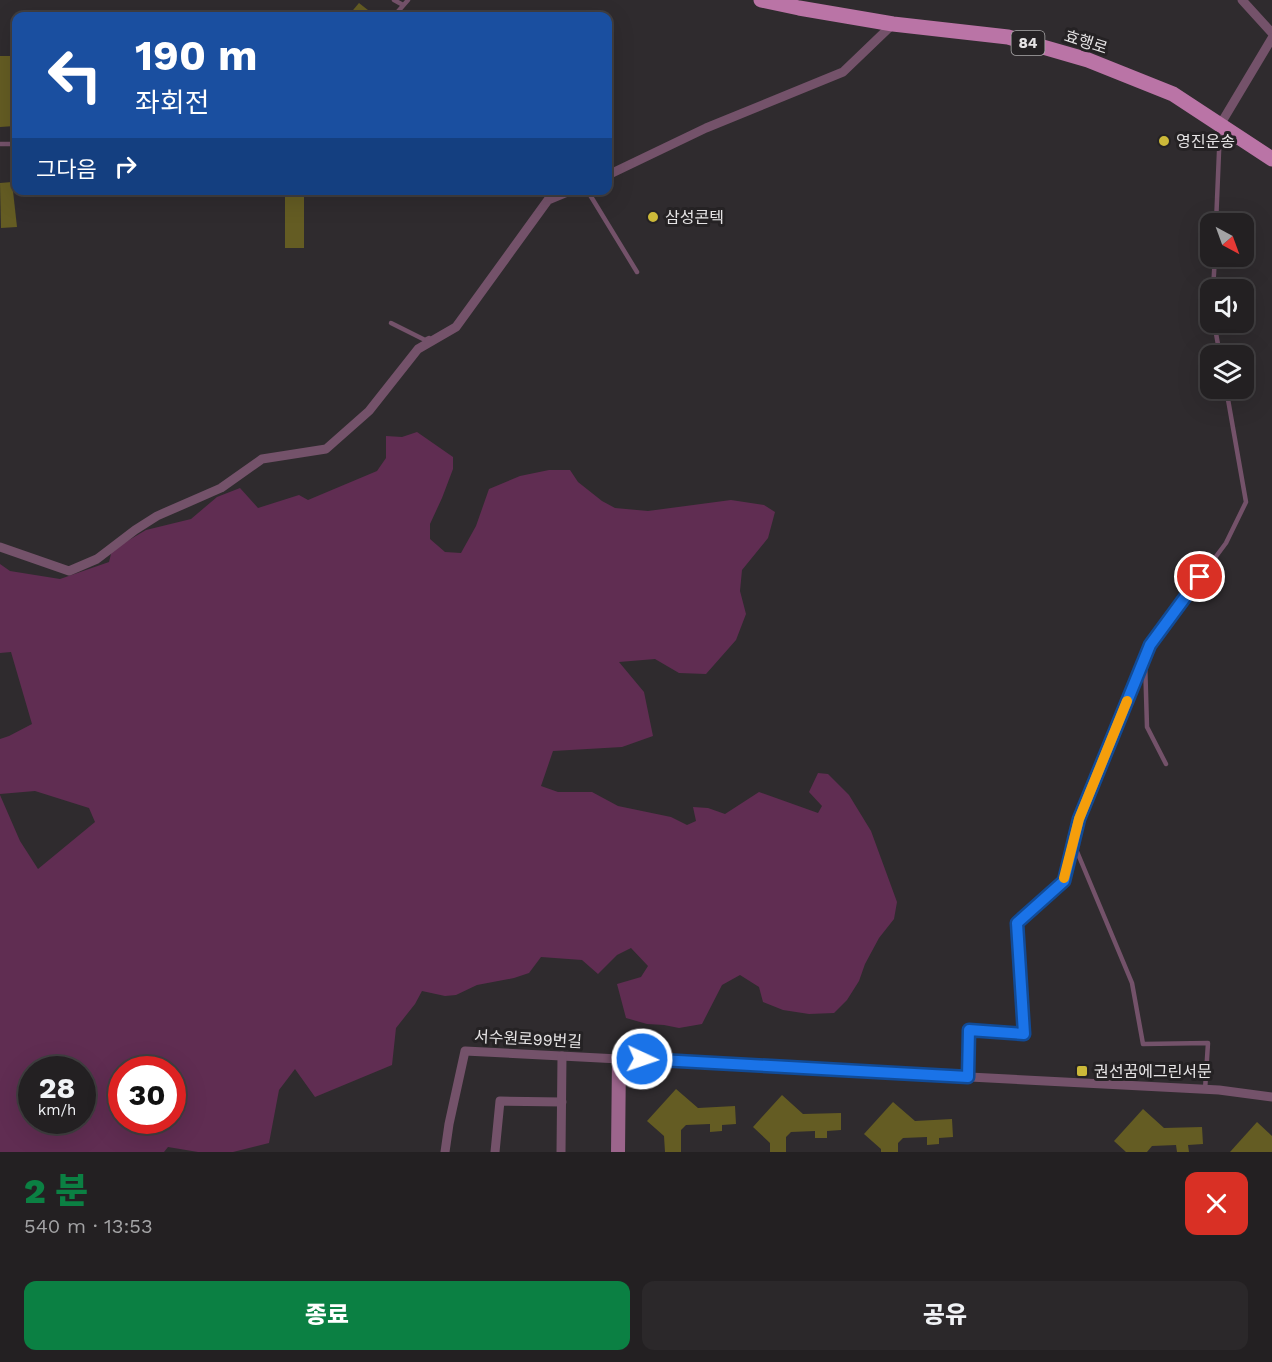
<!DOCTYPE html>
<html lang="ko">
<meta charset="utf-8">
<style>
:root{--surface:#232022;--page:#2b282a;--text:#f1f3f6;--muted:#a3a3a5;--line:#403e40;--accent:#0b8043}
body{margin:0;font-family:"Work Sans","Noto Sans KR",sans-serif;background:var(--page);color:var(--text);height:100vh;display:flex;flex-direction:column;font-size:22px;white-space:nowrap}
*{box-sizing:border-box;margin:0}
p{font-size:20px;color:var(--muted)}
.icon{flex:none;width:33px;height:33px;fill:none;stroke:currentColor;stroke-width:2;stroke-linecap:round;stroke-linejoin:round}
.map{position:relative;height:1152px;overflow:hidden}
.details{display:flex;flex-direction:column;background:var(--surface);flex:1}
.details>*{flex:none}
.top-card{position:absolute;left:12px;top:12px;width:600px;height:183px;border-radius:12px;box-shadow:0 6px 24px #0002,0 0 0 2px var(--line);background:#1a4fa0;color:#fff;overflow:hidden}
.needle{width:39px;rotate:139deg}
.buttons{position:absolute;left:1200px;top:213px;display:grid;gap:12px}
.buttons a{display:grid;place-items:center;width:54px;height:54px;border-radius:12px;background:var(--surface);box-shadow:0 6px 24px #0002,0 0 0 2px var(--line);font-size:30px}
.speed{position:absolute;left:18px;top:1056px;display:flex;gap:12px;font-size:30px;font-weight:700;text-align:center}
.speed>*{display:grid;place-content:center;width:78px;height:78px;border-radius:50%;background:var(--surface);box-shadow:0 6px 24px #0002,0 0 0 2px var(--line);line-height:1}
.speed small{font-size:15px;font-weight:400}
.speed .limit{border:9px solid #d22;background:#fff;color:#111}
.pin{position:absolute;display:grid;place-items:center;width:51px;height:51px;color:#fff;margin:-26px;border:3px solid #fff;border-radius:50%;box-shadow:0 2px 6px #0007}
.me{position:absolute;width:66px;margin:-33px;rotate:93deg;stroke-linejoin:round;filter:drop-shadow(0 0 4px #0008)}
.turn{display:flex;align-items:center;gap:21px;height:126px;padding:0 24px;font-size:27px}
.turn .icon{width:78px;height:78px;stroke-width:2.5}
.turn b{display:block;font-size:42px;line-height:51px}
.then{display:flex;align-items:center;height:57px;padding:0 24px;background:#0003;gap:12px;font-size:22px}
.round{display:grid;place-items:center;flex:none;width:63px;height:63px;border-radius:12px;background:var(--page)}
.summary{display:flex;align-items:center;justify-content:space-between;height:102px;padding:0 24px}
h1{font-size:36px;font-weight:800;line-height:45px;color:var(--accent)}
.action{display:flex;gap:12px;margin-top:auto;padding:12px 24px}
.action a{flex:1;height:69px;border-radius:12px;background:var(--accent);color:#fff;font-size:24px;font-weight:800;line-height:69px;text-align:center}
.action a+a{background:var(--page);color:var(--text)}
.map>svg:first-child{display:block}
.green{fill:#602d52;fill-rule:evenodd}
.building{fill:#645c23}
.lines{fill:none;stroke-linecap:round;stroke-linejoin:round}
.lane{stroke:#74526a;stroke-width:4.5}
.street{stroke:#74526a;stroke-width:9}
.secondary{stroke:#9c658c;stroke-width:14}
.primary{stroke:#ba74a6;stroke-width:15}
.route-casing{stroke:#114b97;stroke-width:15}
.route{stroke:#1a73e8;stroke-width:10}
.slow{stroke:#f59e0b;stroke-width:10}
.poi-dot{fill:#ccb939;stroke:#252224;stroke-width:2}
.labels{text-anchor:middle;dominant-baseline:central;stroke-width:6;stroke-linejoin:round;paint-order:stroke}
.shield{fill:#252224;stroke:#acaaab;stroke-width:1.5}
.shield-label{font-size:15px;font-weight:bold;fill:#e6e4e5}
.street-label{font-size:16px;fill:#e6e4e5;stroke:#252224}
.poi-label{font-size:16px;fill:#e6e4e5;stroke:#252224;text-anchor:start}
</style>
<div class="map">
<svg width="1272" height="1152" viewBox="0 0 1272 1152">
<rect width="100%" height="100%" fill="#2f2b2e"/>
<!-- green -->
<path class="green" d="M417,432L453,457V469L442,498L430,524V539L445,552L461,553L476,526L489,489L520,476L549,470H570L578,482L602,501L615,508L648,511L731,500L764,505L775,512L768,538L742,570L740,591L746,614L736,640L706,674L679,673L655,659L619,662L644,692L653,736L622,747L553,751L541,786L558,792H592L618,806L671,817L687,825L696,821L693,807L708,808L725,814L759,792L818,813L822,806L809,792L818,773L828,774L849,795L871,831L897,902L894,919L879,938L865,964L859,981L847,1000L834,1013L809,1014L783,1010L763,1002L759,987L740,975L722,985L702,1024L679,1028L664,1025L647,1024L626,1018L617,984L641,977L648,966L631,948L617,955L598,974L582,960L541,957L529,973L514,978L477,985L456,995L445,996L422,991L415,1004L396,1028L392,1065L315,1097L295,1069L279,1090L269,1143L233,1152H198L168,1147L164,1152H0V795L20,841L38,869L95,822L89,808L35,791L0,794V739L9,736L32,724L11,652L0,653V564L10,571L60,579L109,562L112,550L146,530L191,519L217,497L240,488L258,508L299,495L308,500L377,471L386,458V436L402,437ZM32,1070H82V1120H32ZM122,1070H172V1120H122Z"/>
<!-- building -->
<g class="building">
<polygon points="359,3 373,14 371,16 348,16"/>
<polygon points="0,56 12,56 15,126 0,127"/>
<polygon points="12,182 17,227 1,228 0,183"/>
<rect x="285" y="190" width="19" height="58"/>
<polygon points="676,1089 698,1108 735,1106 736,1124 722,1125 722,1131 710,1132 710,1124 686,1125 681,1130 681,1152 665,1152 664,1136 647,1121"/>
<polygon points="782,1095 803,1114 841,1113 841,1130 827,1131 827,1138 815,1138 815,1131 791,1132 786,1137 786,1152 770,1152 770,1143 753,1127"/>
<polygon points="893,1102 915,1121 952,1119 953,1137 939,1138 939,1144 927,1145 927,1137 903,1138 898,1143 898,1152 881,1152 881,1149 864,1134"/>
<polygon points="1143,1109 1164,1128 1202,1127 1203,1144 1188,1145 1189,1152 1177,1152 1176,1145 1152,1146 1147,1152 1126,1152 1114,1141"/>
<polygon points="1257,1122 1272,1136 1272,1152 1230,1152"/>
</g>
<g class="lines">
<!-- lane -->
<g class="lane">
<polyline points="394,0 403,5"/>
<polyline points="394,16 408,0"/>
<polyline points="0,144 16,144"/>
<polyline points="587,190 637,272"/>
<polyline points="1216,224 1220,128"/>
<polyline points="1213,290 1215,256"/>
<polyline points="1214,322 1220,356"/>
<polyline points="391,323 425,340 429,338"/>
<polyline points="1145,660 1147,727 1166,764"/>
<polyline points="1073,842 1132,983 1143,1044 1208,1043 1205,1090"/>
<polyline points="968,1077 969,1030 1024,1033 1017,923 1064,881 1079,819 1150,645 1226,543 1246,502 1226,388"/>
</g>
<!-- street -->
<g class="street">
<polyline points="1242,0 1272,33"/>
<polyline points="1220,125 1272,38"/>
<polyline points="608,175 706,128 843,72 893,24"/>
<polyline points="0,547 69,571 97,559 135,530 157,516 221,488 262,459 326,449 369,411 418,349 456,327 548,200 572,190"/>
<polyline points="445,1152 449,1124 465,1051 1219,1090 1272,1097"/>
<polyline points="495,1152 500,1101 562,1102"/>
<polyline points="561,1152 562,1056"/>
</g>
<!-- secondary -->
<polyline class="secondary" points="618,1152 619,1058"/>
<!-- primary -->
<polyline class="primary" points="761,0 799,8 893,24 1008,37 1088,60 1173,94 1272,159"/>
</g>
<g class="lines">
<!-- route casing -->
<g class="route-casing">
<polyline id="route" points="642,1059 968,1077 969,1030 1024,1034 1017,923 1064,881 1079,819 1150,645 1200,577"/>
</g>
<!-- route -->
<use href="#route" class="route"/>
<!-- slow -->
<polyline class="slow" points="1064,878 1079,819 1127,701"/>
</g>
<!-- markers -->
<g class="poi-dot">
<circle cx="1164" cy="141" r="6"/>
<circle cx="653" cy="217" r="6"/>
<rect x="1076" y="1065" width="12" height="12" rx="3"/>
</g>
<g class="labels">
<!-- shield labels -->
<rect class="shield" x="1011.5" y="31" width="33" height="24" rx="4.5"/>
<g class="shield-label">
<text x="1028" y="43">84</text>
</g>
<!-- street labels -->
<g class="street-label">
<text transform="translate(1086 42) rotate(18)">효행로</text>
<text transform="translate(528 1039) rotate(3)">서수원로99번길</text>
</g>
<!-- poi labels -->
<g class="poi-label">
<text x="1176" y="141">영진운송</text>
<text x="665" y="217">삼성콘텍</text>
<text x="1094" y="1071">권선꿈에그린서문</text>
</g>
</g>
</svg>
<div class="buttons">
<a><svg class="needle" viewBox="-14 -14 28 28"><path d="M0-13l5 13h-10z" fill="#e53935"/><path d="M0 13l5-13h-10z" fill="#a3a3a5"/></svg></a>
<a><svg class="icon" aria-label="sound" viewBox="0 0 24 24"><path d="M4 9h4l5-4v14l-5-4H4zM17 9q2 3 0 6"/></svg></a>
<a><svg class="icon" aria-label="layers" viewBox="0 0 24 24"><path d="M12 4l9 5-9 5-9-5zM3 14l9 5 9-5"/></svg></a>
</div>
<div class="speed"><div>28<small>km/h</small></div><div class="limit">30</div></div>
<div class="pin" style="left:1200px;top:577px;background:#d93025"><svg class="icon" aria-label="arrive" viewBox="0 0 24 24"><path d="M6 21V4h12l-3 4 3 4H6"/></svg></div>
<svg class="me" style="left:642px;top:1059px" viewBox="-20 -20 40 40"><circle r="17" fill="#1a73e8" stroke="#fff" stroke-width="3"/><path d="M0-11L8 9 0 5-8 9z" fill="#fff"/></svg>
<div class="top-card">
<div class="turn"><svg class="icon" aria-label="left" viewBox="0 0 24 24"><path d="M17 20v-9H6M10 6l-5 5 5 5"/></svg><div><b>190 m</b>좌회전</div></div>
<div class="then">그다음<svg class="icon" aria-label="right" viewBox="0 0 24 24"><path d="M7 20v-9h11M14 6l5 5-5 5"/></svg></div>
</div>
</div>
<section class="details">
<div class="summary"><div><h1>2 분</h1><p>540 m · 13:53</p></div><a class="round" style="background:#d93025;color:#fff"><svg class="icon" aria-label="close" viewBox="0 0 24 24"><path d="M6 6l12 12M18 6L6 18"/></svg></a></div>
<div class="action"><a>종료</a><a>공유</a></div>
</section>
